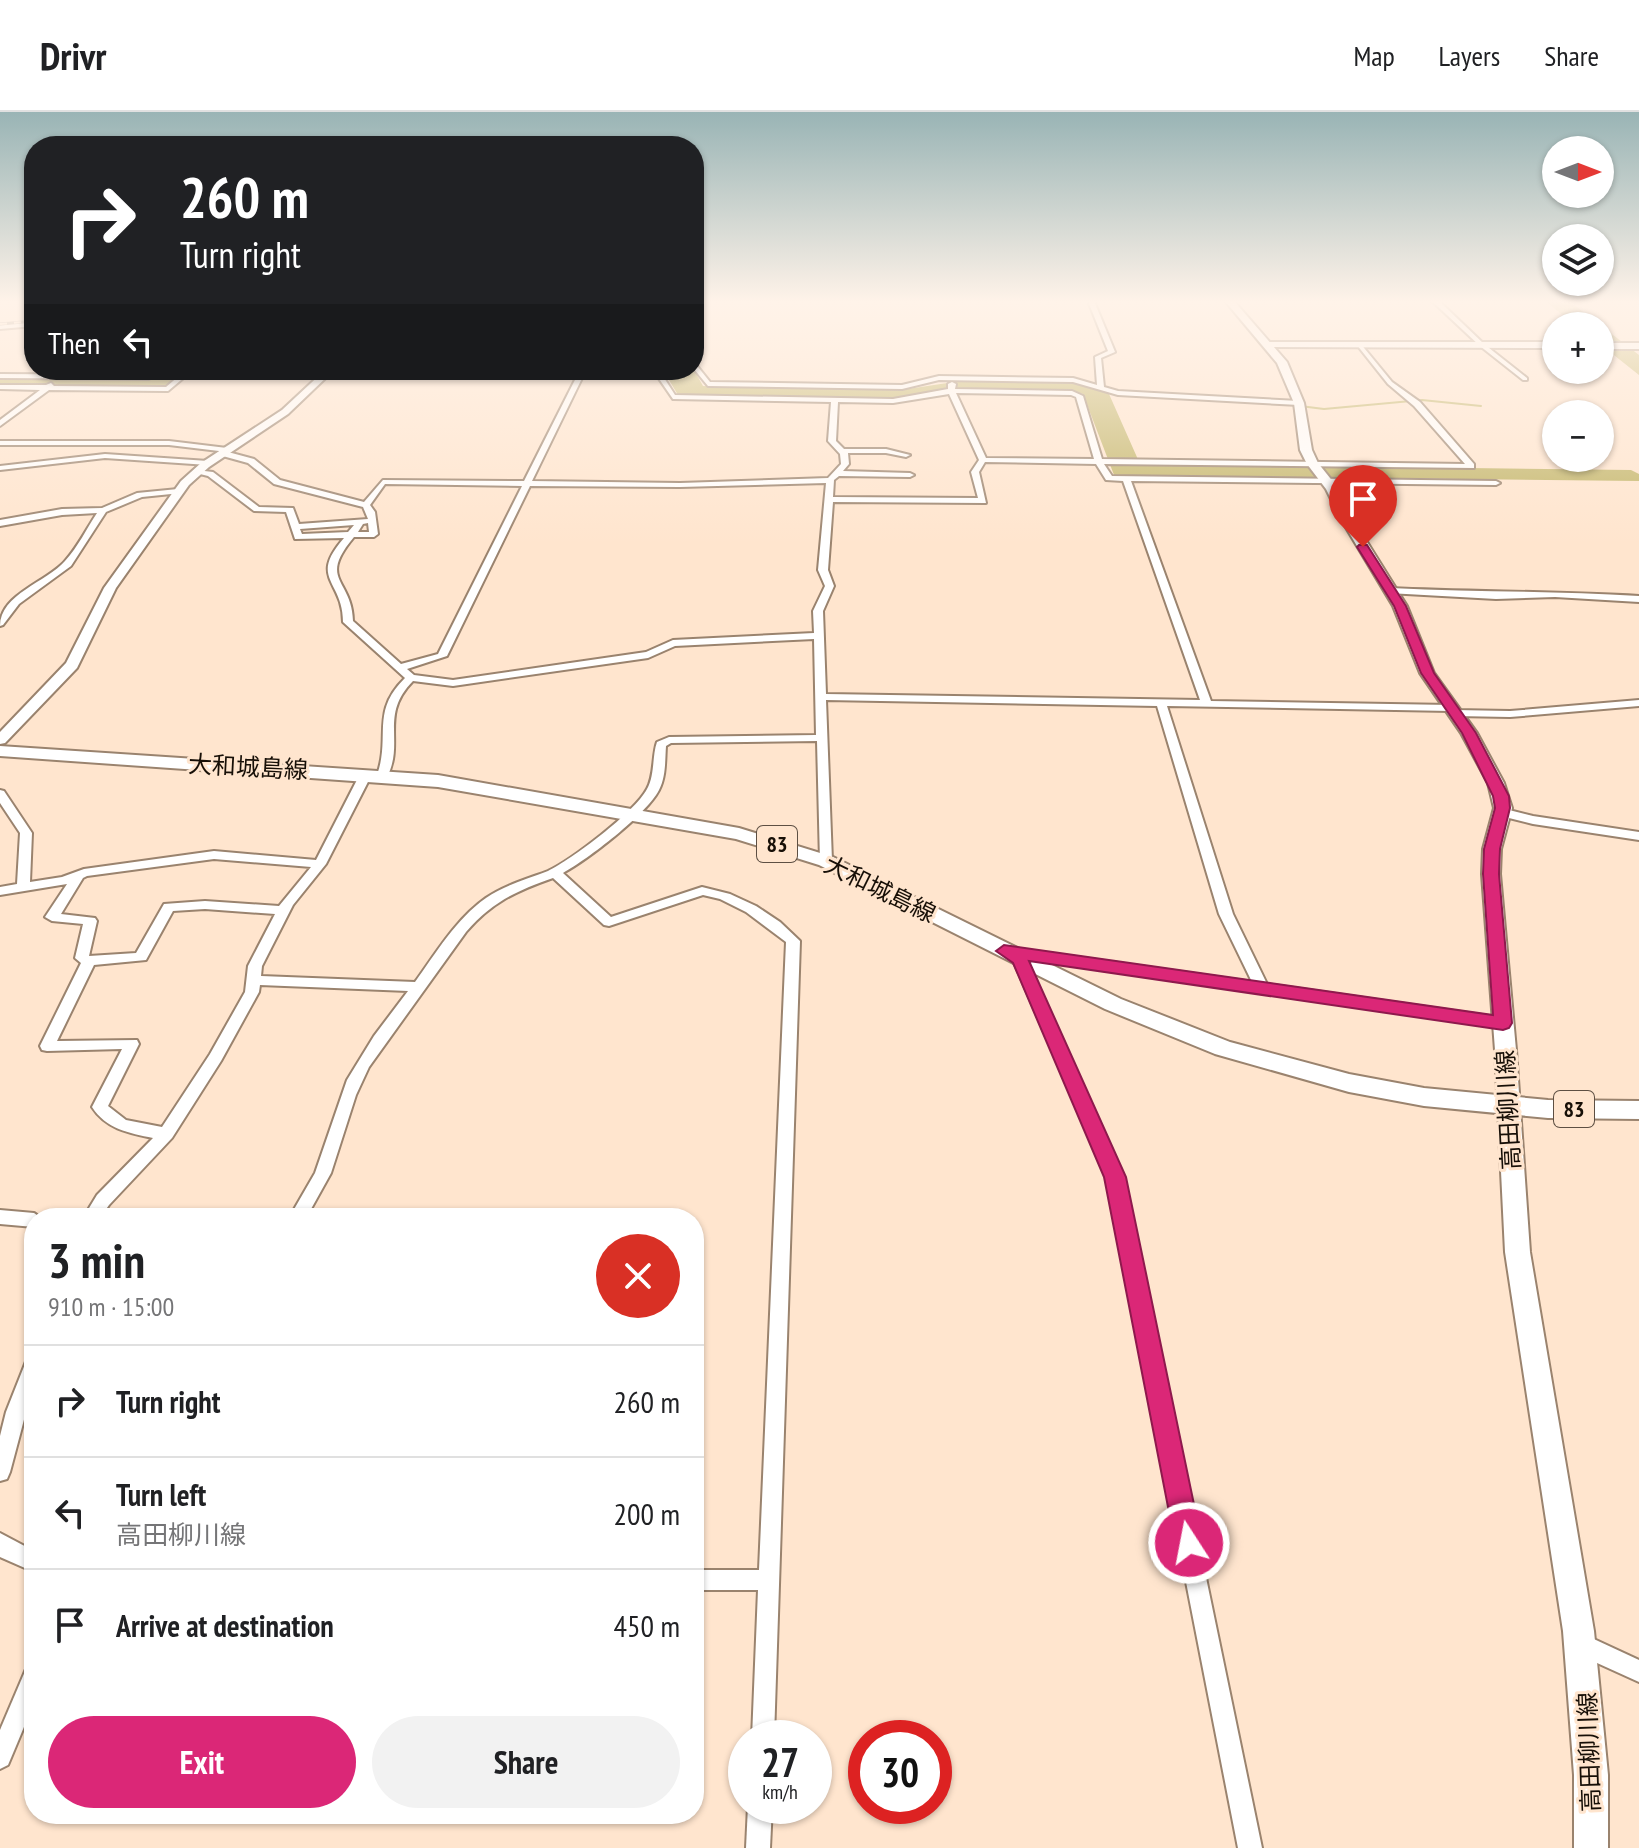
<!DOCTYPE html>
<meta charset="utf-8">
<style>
:root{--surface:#fff;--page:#f2f2f2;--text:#202124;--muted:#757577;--line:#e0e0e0;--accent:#db2777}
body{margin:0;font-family:"PT Sans Narrow","Noto Sans JP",sans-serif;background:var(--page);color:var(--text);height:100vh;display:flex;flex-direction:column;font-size:30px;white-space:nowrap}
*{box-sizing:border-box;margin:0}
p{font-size:26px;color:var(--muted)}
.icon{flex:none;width:44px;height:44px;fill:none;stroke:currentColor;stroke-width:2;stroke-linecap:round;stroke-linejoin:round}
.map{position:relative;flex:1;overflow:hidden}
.sheet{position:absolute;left:24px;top:1096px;width:680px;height:616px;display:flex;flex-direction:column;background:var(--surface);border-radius:32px;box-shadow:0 2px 6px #0004}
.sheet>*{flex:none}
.hud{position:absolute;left:24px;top:24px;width:680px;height:244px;border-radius:32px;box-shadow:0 2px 6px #0004;background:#202124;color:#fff;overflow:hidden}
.needle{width:52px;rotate:90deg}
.fabs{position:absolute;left:1542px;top:24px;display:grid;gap:16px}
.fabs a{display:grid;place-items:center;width:72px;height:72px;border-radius:50%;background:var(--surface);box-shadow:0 2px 6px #0004;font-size:40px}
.speed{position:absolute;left:728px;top:1608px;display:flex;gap:16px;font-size:40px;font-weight:700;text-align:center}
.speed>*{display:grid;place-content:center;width:104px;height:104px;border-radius:50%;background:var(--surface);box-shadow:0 2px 6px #0004;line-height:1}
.speed small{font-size:20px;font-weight:400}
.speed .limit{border:12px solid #d22;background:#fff;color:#111}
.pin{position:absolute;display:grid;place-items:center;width:68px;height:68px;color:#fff;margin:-82px -34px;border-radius:50% 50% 50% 0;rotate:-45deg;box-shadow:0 0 8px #0007}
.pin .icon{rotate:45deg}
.me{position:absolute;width:88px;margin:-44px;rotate:349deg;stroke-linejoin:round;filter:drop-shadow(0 0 6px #0008)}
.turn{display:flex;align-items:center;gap:28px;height:168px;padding:0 24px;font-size:36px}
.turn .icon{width:104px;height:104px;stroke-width:2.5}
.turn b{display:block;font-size:56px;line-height:68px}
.then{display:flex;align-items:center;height:76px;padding:0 24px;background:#0003;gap:16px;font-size:30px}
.round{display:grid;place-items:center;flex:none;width:84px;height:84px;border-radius:42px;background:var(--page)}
.head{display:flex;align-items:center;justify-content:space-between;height:136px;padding:0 24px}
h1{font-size:48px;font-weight:600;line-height:60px}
.action{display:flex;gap:16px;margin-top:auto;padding:16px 24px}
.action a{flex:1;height:92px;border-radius:48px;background:var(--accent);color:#fff;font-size:32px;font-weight:600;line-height:92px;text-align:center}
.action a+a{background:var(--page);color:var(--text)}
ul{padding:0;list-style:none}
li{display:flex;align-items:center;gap:24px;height:112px;padding:0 24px;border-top:2px solid var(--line)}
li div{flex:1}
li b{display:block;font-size:30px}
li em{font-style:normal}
header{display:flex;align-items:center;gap:48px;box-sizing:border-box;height:112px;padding:0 40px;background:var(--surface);border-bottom:2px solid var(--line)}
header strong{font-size:38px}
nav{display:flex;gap:44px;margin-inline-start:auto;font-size:28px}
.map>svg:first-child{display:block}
.water{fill:#c2b568}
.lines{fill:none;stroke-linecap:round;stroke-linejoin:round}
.stream{stroke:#c2b568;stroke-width:2}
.minor-casing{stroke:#9a836e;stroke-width:4}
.tertiary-casing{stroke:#9a836e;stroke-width:4}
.secondary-casing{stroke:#9a836e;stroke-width:4}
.primary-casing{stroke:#9a836e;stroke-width:4}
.minor{fill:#fff;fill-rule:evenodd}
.tertiary{fill:#fff;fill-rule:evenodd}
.secondary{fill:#fff;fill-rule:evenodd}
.primary{fill:#fff;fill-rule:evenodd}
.rail-casing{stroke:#837263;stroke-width:3}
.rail{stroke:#ffe5ce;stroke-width:2;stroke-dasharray:7;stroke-linecap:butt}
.route{fill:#db2777;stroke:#8e194d;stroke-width:2}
.labels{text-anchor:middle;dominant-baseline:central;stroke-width:6;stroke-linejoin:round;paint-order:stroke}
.shield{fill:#ffe5ce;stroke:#5d4f43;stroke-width:2}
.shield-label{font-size:22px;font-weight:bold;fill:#170f07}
.street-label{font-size:24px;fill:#170f07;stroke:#ffe5ce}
</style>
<header>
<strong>Drivr</strong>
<nav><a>Map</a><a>Layers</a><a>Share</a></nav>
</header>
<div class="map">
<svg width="1639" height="1736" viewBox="0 0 1639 1736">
<rect width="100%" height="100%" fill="#ffe5ce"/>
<!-- water -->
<g class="water">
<polygon points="1545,189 1569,189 1639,243 1639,263 1600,232 1600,214 1577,214"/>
<polygon points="160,258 186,258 166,275 0,274 0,265 149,266"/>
<polygon points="663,258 694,258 703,274 901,278 967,268 1072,270 1109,282 1140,352 1631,358 1639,362 1639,369 1114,363 1083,282 1074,279 944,277 887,287 678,283"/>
</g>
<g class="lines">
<!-- stream -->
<g class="stream">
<polyline points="1101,282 1122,279 1199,284"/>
<polyline points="1233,285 1279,288"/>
<polyline points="1300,294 1324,297 1422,288 1481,294"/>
</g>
<!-- minor casing -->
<g class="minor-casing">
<g id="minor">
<polygon points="1088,189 1094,189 1115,240 1101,246 1104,275 1118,279 1299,289 1303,291 1299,293 1118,283 1073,270 939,268 902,277 708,274 694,257 694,250 710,270 902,273 939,264 1073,266 1097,273 1095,245 1108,239"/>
<polygon points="1432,189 1439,189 1484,232 1527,266 1527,268 1523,268 1480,234"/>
<polygon points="34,210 34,214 0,217 0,213"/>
<path d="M1360,231L1392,270L1420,290L1474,352V356L1104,352L1112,364L1496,369L1500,371L1496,373L1131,369L1211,589L1451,593L1455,594V598L1510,599L1639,588V594L1510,605L1455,604L1451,603V599L1167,594L1233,802L1267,872L1503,906L1510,911L1508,915L1503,916L1026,846L1123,1065L1262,1736H1238L1107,1065L1013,848L1015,845L1008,843L1006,840L1013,836L1252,870L1219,802L1157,594L826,588L832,749L826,753L820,749L817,629L671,631L666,634C665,648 666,665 659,678C646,703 588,747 563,761L611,805L702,775L730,782L756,794L780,810L800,829L774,1626H752L758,1478H694V1458H759L786,830L746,800L720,787L703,783L609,814L604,813L553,766C516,779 492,790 466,820L369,955L356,983L331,1061L306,1106H289L315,1061L347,968L374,924L408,879L260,873L259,880L221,949L172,1026L109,1093L100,1106H83L97,1083L153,1026C129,1021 106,1017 92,995L122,937L47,939L42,938L40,934L81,851L75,846L83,812L52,809L45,805L67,772L0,783V775L17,772L20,721L0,691V678L4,679L32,721L30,770L62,765L84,757L214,739L316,748L360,662L362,660H370L372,662L326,752L293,793L262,854L261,864L415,870C436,841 456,807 486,786C505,773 527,767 548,759C571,748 635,700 647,677C655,663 652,644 657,630L669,625L816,623L814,527L675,534L648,546L453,574L413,569C379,603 405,630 387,665L383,666L377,663C391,624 370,600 405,566L343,510C343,468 308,467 344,426L295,427L286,400L254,399L208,364L192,360L196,358L213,360L259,395L293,396L299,412L368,407L363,395L274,372L248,351L219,343V339L169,333H0V329H169L227,336L231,338L228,340L254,347L280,368L364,390L383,368L524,369L580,258H586L532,369L680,371L828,366L841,352L840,342L828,329L831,290L673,287L653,258H659L675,283L893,287L948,277V272L952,270L956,272L955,277L1072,279L1083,284L1102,347L1465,352L1414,294L1388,272L1357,233ZM956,281L1071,283L1076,285L1094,347L986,346ZM949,282L979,348L971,360L978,386L833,385L834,368L839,364L910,365L914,363L910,361L843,359L849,352L848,341H886L906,345L910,343L886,337H844L836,329L838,290L893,291ZM985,350L1096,352L1106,368L1123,369L1200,588L826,582L823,499L834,474L828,458L833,390L986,391L979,360ZM826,371L818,458L825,474L813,499L814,521L673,528L646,540L453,568L414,563L407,557L447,544L530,374L680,375ZM385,372L522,374L438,542L401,552L353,509C352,466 317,469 354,425H374L378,422L375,400L370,393ZM368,411L369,420H358L363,412ZM354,413L348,420L302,422L300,417ZM214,747L311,755L279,794L205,789L164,792L136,841L89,844L97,809L95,806L61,802L83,766L87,764ZM205,797L275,802L248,854L245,880L210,942L162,1015L126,1008L108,994L139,932L137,928L57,929L94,853L146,848L173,799Z"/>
<polygon points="153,258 160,258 149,267 0,266 0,262 147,263"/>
<polygon points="186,258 193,258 168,279 49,278 0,314 0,308 40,278 0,277 0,273 46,273 51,271 54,274 166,275"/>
<polygon points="105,342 208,349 212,351 208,353 105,346 0,358 0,354"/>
<path d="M178,377H181V381L142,385L106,400L71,454L19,492L3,513L0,514C0,482 47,470 65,449C78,435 87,416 97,401L62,403L0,414V408L62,397L102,396L137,381Z"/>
<path d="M1391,476C1474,480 1556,479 1639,484V490L1555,485L1496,487L1388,481V477Z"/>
<polygon points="1501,696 1533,704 1639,720 1639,728 1533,712 1497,703 1495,700"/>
<polygon points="0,1098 34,1101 41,1106 34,1106 34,1115 0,1112"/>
<polygon points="34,1245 34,1278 26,1300 10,1360 7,1367 0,1369 0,1324 6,1300 27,1247"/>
<polygon points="0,1421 34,1439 34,1460 0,1445"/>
<polygon points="1583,1522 1639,1548 1639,1570 1575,1541 1572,1533 1575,1525"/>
<polygon points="34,1554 34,1591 8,1653 0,1657 0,1618 26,1557"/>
<polygon points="748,1694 772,1694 770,1736 746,1736"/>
</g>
</g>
<!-- tertiary casing -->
<g class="tertiary-casing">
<g id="tertiary">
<polygon points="1268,230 1556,230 1556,236 1265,235"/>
<rect x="1600" y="231" width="39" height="6"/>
<polygon points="325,258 334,258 288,302 209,355 189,373 116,476 77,556 5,631 0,632 0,620 66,551 104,476 181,369 201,351 282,298"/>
</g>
</g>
<!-- secondary casing -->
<g class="secondary-casing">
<polygon id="secondary" points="1225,189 1234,189 1287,250 1304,291 1312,338 1318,351 1338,376 1354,409 1407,494 1434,561 1477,621 1504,671 1512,696 1501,737 1500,762 1516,938 1530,1140 1594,1519 1608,1663 1608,1736 1574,1736 1574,1663 1563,1519 1505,1140 1495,938 1482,762 1483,737 1494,696 1488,671 1461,621 1420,561 1393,494 1342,409 1326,377 1307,352 1300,338 1294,291 1277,251"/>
</g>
<!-- primary casing -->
<g class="primary-casing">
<polygon id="primary" points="0,634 438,663 739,716 833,745 1121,887 1230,930 1349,962 1424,976 1548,988 1639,989 1639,1007 1548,1006 1424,994 1349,980 1215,942 1105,897 819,753 736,727 438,675 0,644"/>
</g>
<!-- minor -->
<use href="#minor" class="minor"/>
<!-- tertiary -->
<use href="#tertiary" class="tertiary"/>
<!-- secondary -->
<use href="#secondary" class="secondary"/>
<!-- primary -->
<use href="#primary" class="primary"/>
<!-- rail casing -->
<g class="rail-casing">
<polyline id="rail" points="0,212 34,209"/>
</g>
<!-- rail -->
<use href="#rail" class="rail"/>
</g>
<!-- sky -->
<linearGradient id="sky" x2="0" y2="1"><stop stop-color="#99b4b5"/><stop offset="0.44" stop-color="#fff3e9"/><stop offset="1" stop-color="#fff3e9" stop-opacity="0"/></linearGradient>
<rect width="1639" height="432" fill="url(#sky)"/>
<!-- route -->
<polygon class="route" points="1359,433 1367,433 1406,494 1434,561 1476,621 1509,684 1510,696 1500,737 1499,762 1512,911 1509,916 1503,918 1029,849 1126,1065 1202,1431 1198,1440 1189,1444 1179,1440 1175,1431 1104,1065 1013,851 996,839 1004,833 1493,903 1483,762 1484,737 1495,696 1493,684 1462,621 1421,561 1394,494 1357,435"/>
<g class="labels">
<!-- shield labels -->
<g class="shield">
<rect x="757" y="714" width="40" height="36" rx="6"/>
<rect x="1554" y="979" width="40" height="36" rx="6"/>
</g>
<g class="shield-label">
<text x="777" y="732">83</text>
<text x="1574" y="997">83</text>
</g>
<!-- street labels -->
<g class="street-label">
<text transform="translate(248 655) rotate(3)">大和城島線</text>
<text transform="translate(880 777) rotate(26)">大和城島線</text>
<text transform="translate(1508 998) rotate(-93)">高田柳川線</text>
<text transform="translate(1589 1640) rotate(-92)">高田柳川線</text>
</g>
</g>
</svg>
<div class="fabs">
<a><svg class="needle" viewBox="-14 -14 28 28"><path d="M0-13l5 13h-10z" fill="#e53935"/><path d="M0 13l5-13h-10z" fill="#757577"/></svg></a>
<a><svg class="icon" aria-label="layers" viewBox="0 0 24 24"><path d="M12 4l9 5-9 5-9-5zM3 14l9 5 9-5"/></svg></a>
<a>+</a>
<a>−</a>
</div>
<div class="speed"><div>27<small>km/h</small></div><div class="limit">30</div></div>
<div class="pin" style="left:1363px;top:435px;background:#d93025"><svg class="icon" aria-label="arrive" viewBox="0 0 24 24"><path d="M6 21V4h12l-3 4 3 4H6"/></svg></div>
<svg class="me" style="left:1189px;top:1431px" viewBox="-20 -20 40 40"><circle r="17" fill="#db2777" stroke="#fff" stroke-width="3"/><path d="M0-11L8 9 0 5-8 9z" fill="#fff"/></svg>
<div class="hud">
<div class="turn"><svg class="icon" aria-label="right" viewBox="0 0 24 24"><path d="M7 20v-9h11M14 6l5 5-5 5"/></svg><div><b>260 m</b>Turn right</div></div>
<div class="then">Then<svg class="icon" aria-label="left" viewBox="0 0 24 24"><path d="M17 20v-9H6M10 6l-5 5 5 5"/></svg></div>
</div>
<section class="sheet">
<div class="head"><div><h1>3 min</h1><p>910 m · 15:00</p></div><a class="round" style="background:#d93025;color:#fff"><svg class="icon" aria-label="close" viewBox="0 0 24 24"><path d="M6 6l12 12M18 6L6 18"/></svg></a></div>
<ul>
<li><svg class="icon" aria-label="right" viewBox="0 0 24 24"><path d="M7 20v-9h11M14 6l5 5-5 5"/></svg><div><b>Turn right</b></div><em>260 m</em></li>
<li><svg class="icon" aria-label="left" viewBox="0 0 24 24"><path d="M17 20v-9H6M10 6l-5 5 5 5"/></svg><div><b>Turn left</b><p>高田柳川線</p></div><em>200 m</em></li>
<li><svg class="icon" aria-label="arrive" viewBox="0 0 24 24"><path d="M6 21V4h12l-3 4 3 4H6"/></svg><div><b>Arrive at destination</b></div><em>450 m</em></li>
</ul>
<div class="action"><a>Exit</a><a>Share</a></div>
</section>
</div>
